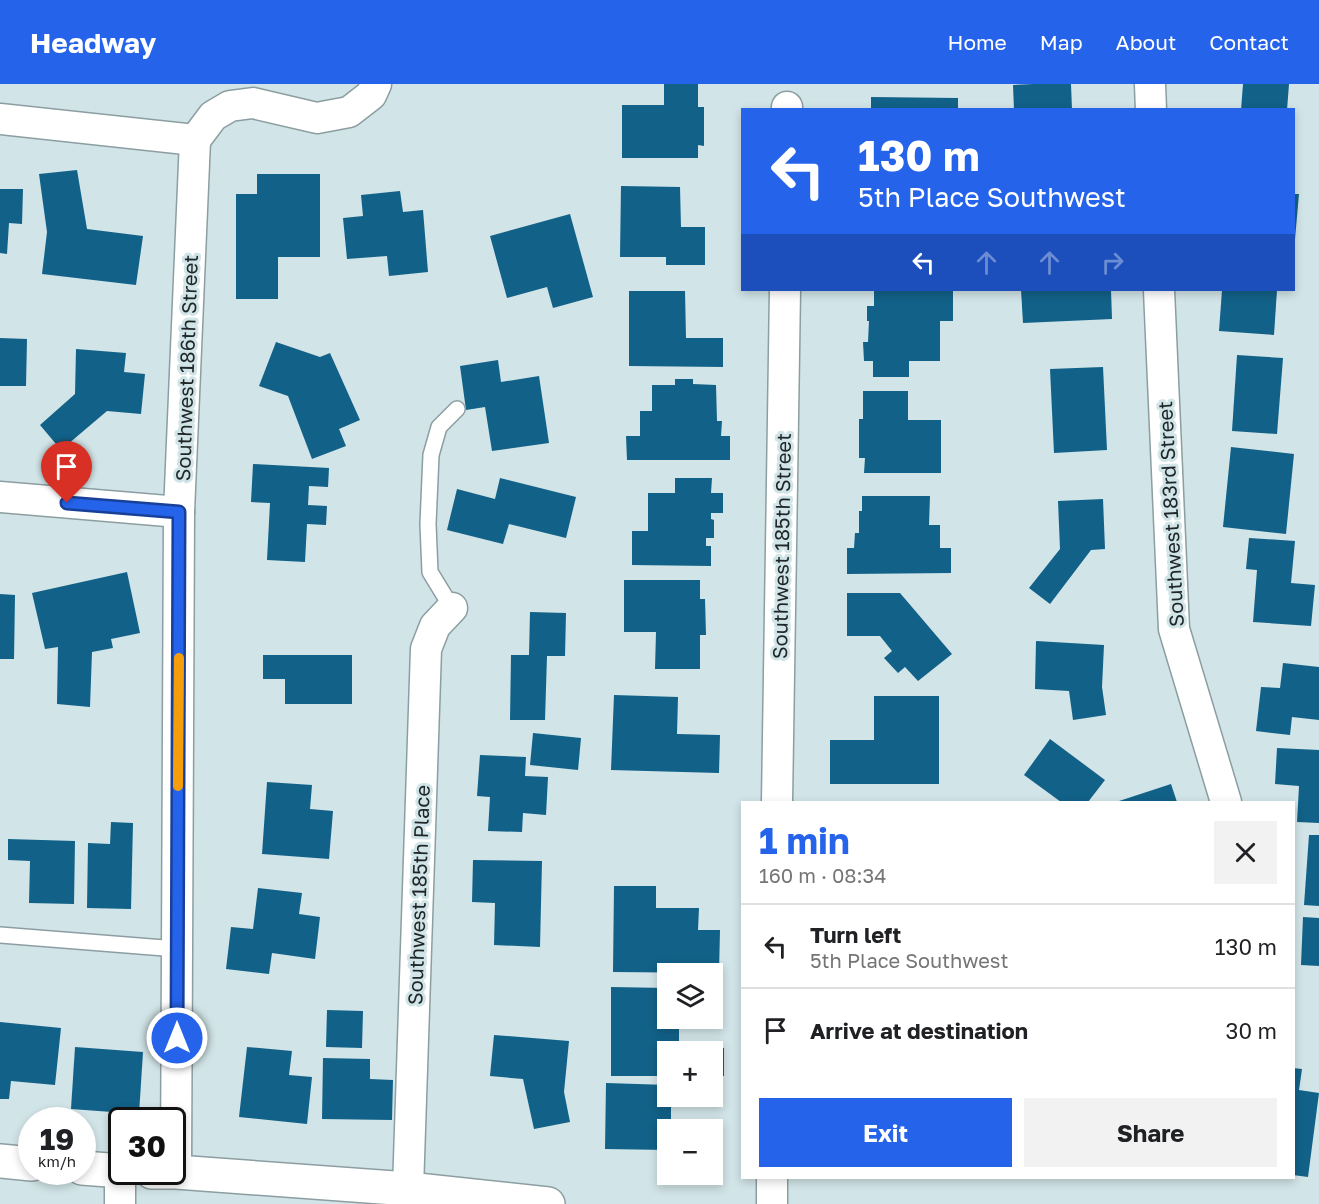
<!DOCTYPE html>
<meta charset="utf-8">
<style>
:root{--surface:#fff;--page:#f2f2f2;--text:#202124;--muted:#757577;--line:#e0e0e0;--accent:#2563eb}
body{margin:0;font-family:"Golos Text",sans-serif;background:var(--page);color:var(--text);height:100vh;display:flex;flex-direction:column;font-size:22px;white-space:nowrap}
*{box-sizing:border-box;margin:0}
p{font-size:20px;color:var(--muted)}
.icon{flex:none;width:33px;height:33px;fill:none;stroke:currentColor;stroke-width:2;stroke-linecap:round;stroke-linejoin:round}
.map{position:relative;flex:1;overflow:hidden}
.details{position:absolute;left:741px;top:717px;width:554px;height:378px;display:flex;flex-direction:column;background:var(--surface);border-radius:0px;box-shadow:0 3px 9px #0003}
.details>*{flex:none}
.guide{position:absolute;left:741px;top:24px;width:554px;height:183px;border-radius:0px;box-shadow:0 3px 9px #0003;background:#2563eb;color:#fff;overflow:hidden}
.tools{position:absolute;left:657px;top:879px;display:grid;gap:12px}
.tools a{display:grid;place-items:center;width:66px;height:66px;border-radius:0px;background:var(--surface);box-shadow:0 3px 9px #0003;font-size:30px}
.speed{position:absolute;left:18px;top:1023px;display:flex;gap:12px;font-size:30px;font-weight:700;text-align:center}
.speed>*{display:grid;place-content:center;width:78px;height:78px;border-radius:50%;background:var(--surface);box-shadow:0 3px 9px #0003;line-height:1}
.speed small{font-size:15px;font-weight:400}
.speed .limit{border:3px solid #111;border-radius:9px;background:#fff;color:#111}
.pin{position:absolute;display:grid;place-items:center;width:51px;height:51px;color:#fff;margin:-62px -26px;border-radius:50% 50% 50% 0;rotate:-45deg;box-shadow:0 0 6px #0007}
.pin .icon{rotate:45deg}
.me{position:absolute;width:66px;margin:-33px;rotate:0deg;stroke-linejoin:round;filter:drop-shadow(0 0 4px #0008)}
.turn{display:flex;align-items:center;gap:21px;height:126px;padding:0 18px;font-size:27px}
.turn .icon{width:78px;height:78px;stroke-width:2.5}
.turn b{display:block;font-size:42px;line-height:51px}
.lanes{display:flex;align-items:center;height:57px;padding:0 18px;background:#0003;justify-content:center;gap:30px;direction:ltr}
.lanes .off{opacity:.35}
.round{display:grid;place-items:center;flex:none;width:63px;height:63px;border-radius:0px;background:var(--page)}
.head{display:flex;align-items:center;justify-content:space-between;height:102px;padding:0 18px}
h1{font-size:36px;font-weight:700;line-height:45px;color:var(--accent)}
.primary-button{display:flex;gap:12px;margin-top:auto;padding:12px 18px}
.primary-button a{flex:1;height:69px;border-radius:0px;background:var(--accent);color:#fff;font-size:24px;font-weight:700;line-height:69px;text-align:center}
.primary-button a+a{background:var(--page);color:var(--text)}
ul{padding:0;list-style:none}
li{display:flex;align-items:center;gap:18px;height:84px;padding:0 18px;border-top:2px solid var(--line)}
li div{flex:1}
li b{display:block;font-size:22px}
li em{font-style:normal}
header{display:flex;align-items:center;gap:36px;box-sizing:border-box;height:84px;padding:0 30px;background:var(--accent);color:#fff}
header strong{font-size:28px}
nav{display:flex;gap:33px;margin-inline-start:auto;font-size:21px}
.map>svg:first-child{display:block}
.building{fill:#126188}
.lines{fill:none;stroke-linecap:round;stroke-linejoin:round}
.lane-casing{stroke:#8c9ea1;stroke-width:18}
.street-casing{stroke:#8c9ea1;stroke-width:33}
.secondary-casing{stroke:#8c9ea1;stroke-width:36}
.lane{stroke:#fff;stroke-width:15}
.street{stroke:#fff;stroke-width:30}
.secondary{stroke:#fff;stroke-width:33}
.route-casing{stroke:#184099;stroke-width:15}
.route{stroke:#2563eb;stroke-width:10}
.slow{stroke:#f59e0b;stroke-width:10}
.labels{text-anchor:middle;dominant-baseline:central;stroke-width:6;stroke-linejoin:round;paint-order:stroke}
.street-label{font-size:20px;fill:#1f2627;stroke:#d1e4e7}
</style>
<header>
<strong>Headway</strong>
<nav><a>Home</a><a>Map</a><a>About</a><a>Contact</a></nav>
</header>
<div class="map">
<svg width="1319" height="1120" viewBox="0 0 1319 1120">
<rect width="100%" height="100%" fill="#d1e4e7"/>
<!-- building -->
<g class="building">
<polygon points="664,0 698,0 698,23 704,23 704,62 698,61 698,74 622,74 622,21 664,21"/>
<polygon points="1033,0 1071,0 1072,26 1014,26 1013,1"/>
<polygon points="1243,0 1289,0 1287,26 1241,26"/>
<polygon points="871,13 958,14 958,26 871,26"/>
<polygon points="77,86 87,145 143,152 136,201 42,190 47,148 39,90"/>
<polygon points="257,90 320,90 320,173 278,173 278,215 236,215 236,110 257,110"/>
<polygon points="621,102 680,103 681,143 705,143 705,181 666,181 666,173 620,173"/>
<polygon points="0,105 23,105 22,140 9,139 7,170 0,169"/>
<polygon points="400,107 403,128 423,126 428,188 389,192 387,172 347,175 343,134 363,132 361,111"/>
<polygon points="1293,110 1299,110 1295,155 1293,154"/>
<polygon points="570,130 593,213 553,224 547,203 507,214 490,152"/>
<polygon points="874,206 953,206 953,237 940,237 940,277 909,277 909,293 873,293 873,277 864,277 863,258 868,258 869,237 867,237 867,222 874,222"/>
<polygon points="1021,206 1111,206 1112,235 1023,239"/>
<polygon points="1222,206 1277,206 1274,251 1219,247"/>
<polygon points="629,207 685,207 686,254 723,254 723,283 629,282"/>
<polygon points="0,254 27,255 26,302 0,302"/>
<polygon points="276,258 320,273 330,269 360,336 339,345 346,362 312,375 288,312 259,302"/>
<polygon points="76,265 126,269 124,288 145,290 141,330 107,327 61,366 40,341 75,310"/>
<polygon points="1237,271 1283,274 1277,350 1232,347"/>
<polygon points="498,276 501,298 539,292 549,359 492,367 485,323 466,326 460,282"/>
<polygon points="1103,283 1107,366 1054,369 1050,285"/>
<polygon points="675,295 693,295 693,300 716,301 717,337 722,337 721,352 730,352 730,376 627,376 626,352 640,352 640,327 652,327 652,301 675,301"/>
<polygon points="863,307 908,307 908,336 941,336 941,389 864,389 865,374 859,374 859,335 863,335"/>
<polygon points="1231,363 1294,370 1286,450 1223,443"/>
<polygon points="253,380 329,384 328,403 309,402 308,421 327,422 326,441 307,440 305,478 267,476 270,419 251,418"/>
<polygon points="500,394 576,413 566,454 509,440 503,460 447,446 457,405 495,415"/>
<polygon points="675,394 712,394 711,409 723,409 723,429 711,429 711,435 714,436 714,454 706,454 706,462 711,462 711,482 632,481 632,447 648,447 648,409 675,409"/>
<polygon points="862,412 930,412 929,441 940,441 940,464 951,464 951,489 847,490 847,464 854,464 855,449 859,449 859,427 862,427"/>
<polygon points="1103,415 1105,465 1091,466 1050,520 1029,504 1060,465 1058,417"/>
<polygon points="1249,454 1295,457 1291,499 1315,501 1311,542 1253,538 1257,486 1246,485"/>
<polygon points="127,488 140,549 111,555 113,564 92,568 90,623 57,620 58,563 45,565 32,509"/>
<polygon points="624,496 700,496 700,515 705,515 706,551 700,551 700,585 655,585 656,548 624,548"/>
<polygon points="847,509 900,509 952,570 918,597 905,583 898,589 884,574 892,567 880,552 847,552"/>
<polygon points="0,510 15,511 14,575 0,575"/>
<polygon points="530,528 566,529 565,572 547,572 545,636 510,636 511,571 529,571"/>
<polygon points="1036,557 1104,561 1102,603 1106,631 1073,636 1069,607 1035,605"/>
<polygon points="263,571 352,571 352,620 285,620 285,595 263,595"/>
<polygon points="1283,579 1319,583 1319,636 1292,633 1290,651 1256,647 1261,603 1280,604"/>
<polygon points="614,611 678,613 677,650 720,651 719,689 611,686"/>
<polygon points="874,612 939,612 939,700 830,700 830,656 874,656"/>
<polygon points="533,649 581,654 578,686 530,681"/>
<polygon points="1050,655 1105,696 1088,718 1061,718 1024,691"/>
<polygon points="1277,664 1319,666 1319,739 1297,738 1299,702 1275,700"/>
<polygon points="480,671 526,673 525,692 548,693 546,731 523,729 522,748 488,747 490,713 477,712"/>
<polygon points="267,698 312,701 310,725 333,727 329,775 262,770"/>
<polygon points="1171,700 1177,718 1116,718"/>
<polygon points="111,738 133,739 131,825 87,824 88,759 110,760"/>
<polygon points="1309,751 1319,751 1319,822 1304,821"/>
<polygon points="8,755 75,757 74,820 29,819 30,777 8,776"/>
<polygon points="473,776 542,777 540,863 494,861 495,819 472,818"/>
<polygon points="614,802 656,802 656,824 699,824 698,846 720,846 719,889 613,888"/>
<polygon points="258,804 302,809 299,830 320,833 315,875 272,869 269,890 226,885 231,843 253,845"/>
<polygon points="1303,833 1319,834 1319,882 1301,881"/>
<polygon points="611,903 668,904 668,934 679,934 679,964 724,964 724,992 712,992 712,968 668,968 668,992 611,992"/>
<polygon points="327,926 363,927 362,964 326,963"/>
<polygon points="0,938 61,944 55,1001 11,997 9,1015 0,1015"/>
<polygon points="494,951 569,957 564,1008 570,1038 534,1045 523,995 490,992"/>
<polygon points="75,963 143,968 139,1030 71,1025"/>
<polygon points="247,963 292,967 289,991 312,993 307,1040 239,1033"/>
<polygon points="323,974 370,975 370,995 393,996 392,1036 322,1035"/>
<polygon points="1293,984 1302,985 1299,1006 1319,1009 1308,1093 1293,1091"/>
<polygon points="606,999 668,1001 668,1012 671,1012 671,1040 714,1041 714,1046 668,1046 668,1066 605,1065"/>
</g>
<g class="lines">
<!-- lane casing -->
<g class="lane-casing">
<g id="lane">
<polyline points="452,524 430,488 428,440 431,371 439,343 457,325"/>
<polyline points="0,851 177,865"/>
</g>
</g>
<!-- street casing -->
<g class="street-casing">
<g id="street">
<polyline points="1150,0 1151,26"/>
<polyline points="787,26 787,23"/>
<polyline points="0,35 195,56"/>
<polyline points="195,56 213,32 230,22 253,19 317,34 349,28 371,11 376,0"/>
<polyline points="1159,206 1174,545 1226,718"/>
<polyline points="0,413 179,428"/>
<polyline points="777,718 785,206"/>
<polyline points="176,1088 179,428 195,56"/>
<polyline points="408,1105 426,565 435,542 452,524"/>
<polyline points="120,1120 120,1087"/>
<polyline points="772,1120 772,1094"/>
</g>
</g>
<!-- secondary casing -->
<g class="secondary-casing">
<g id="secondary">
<polyline points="0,1077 32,1080"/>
<polyline points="82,1084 122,1087"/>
<polyline points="152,1088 176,1088 408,1105 548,1120"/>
</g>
</g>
<!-- lane -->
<use href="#lane" class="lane"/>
<!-- street -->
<use href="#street" class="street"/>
<!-- secondary -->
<use href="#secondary" class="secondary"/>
</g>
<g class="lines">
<!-- route casing -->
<g class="route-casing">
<polyline id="route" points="67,419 179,428 177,954"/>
</g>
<!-- route -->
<use href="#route" class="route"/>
<!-- slow -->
<polyline class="slow" points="178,702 179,574"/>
</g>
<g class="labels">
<!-- street labels -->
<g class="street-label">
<text transform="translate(186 284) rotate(-88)">Southwest 186th Street</text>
<text transform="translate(1170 430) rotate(-93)">Southwest 183rd Street</text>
<text transform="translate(781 462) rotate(-89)">Southwest 185th Street</text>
<text transform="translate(418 811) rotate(-88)">Southwest 185th Place</text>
</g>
</g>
</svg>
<div class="tools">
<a><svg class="icon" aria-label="layers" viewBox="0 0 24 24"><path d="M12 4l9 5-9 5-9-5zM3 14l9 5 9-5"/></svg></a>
<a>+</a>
<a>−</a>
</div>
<div class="speed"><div>19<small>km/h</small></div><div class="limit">30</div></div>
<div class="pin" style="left:67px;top:419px;background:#d93025"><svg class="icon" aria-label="arrive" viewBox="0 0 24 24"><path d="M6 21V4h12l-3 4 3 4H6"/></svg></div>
<svg class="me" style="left:177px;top:954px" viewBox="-20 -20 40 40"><circle r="17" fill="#2563eb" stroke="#fff" stroke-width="3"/><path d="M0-11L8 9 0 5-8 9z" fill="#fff"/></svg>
<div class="guide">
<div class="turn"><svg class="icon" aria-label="left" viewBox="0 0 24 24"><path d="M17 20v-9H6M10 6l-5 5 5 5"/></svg><div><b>130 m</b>5th Place Southwest</div></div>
<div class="lanes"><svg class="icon" aria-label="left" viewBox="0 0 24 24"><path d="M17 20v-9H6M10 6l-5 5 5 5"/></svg><svg class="icon off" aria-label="ahead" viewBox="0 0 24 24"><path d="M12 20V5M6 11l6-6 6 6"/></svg><svg class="icon off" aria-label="ahead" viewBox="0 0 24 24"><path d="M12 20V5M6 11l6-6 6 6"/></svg><svg class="icon off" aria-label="right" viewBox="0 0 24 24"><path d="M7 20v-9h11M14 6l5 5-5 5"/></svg></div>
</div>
<section class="details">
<div class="head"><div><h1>1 min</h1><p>160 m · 08:34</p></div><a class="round"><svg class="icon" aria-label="close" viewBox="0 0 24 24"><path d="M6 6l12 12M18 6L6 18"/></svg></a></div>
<ul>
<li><svg class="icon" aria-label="left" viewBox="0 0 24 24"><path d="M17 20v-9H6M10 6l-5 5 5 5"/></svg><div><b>Turn left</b><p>5th Place Southwest</p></div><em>130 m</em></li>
<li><svg class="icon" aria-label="arrive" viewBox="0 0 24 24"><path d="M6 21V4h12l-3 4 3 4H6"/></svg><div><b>Arrive at destination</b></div><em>30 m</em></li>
</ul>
<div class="primary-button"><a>Exit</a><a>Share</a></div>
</section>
</div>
